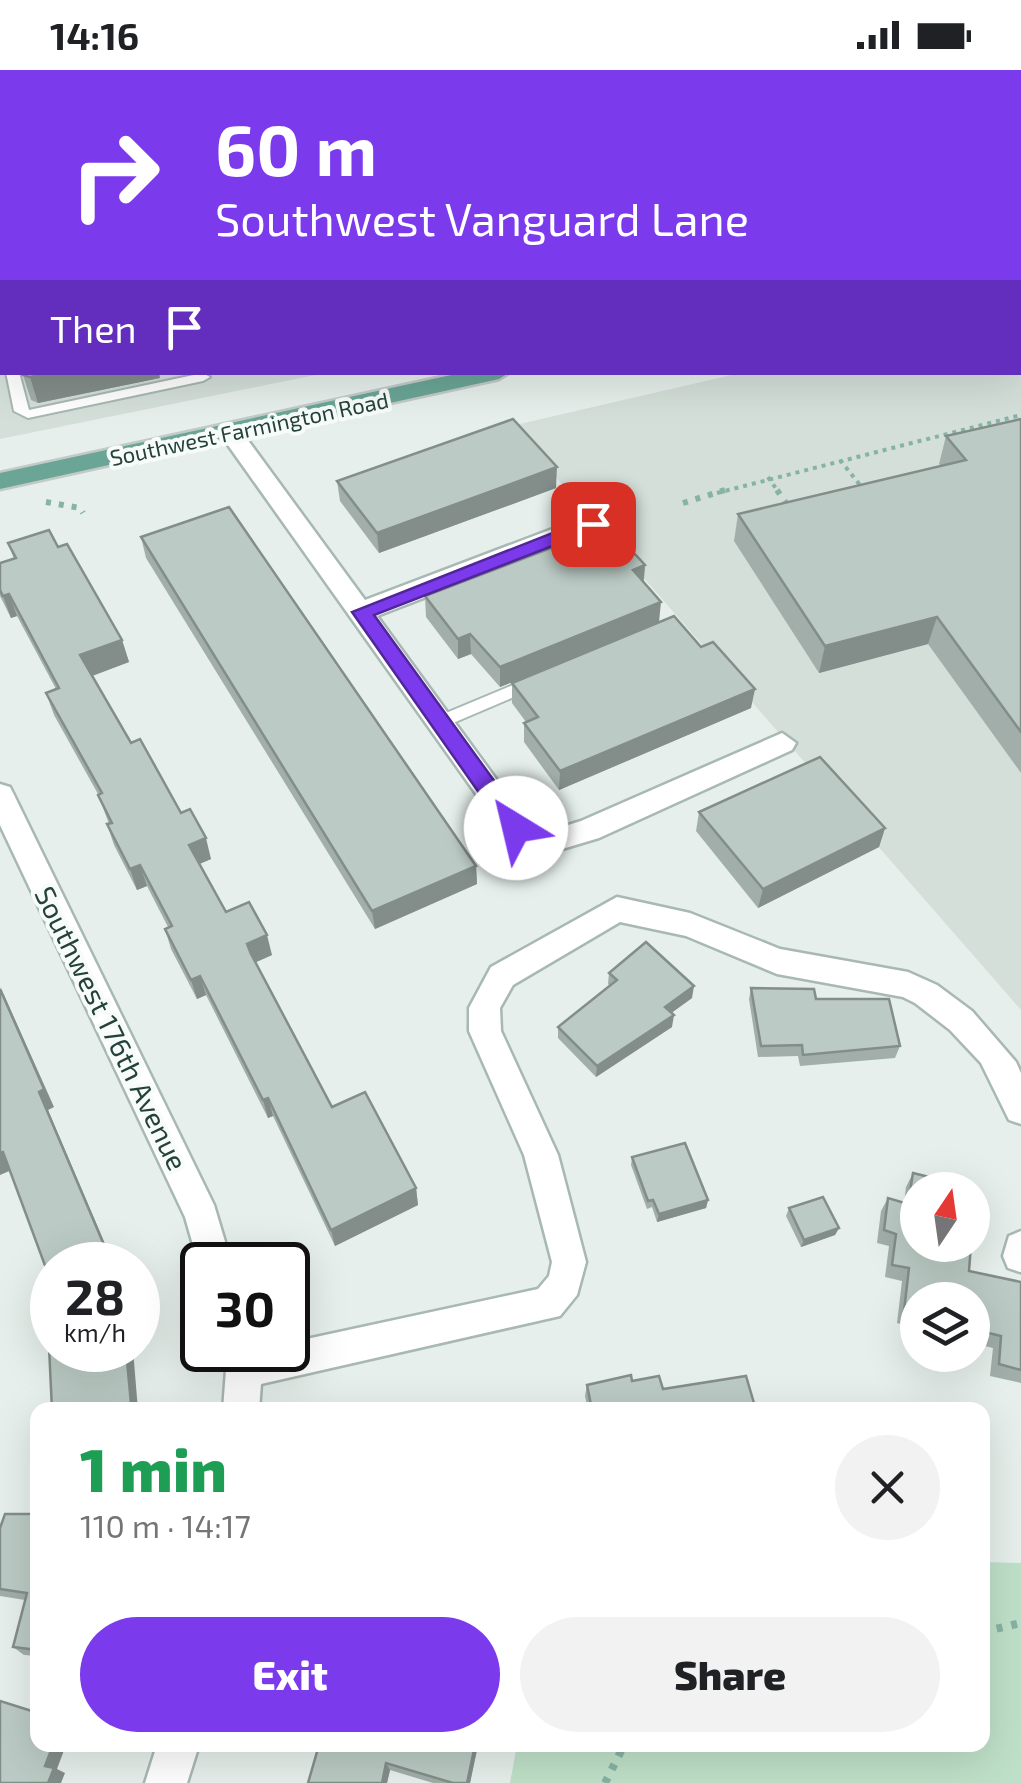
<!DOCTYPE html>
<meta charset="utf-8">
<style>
:root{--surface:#fff;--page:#f2f2f2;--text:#202124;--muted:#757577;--accent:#7c3aed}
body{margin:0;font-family:"Exo 2",sans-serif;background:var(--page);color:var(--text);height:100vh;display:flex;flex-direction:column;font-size:38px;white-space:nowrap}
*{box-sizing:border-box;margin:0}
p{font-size:32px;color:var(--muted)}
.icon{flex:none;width:55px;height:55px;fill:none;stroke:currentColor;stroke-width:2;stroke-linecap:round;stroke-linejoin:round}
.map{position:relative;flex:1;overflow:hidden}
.side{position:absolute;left:30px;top:1332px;width:960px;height:350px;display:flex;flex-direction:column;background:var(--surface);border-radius:20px;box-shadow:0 10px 40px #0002}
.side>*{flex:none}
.banner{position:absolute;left:0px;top:0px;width:1022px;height:305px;box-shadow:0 10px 40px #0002;background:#7c3aed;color:#fff;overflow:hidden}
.needle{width:65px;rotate:13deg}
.tools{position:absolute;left:900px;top:1102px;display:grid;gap:20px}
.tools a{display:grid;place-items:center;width:90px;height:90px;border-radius:50%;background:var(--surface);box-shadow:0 10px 40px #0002;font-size:50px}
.speed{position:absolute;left:30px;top:1172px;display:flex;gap:20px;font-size:50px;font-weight:700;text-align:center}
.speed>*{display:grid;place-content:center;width:130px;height:130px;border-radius:50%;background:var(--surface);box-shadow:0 10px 40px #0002;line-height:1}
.speed small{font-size:25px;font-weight:400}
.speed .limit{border:5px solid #111;border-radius:15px;background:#fff;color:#111}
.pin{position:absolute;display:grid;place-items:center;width:85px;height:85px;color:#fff;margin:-42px;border-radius:20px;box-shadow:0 5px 15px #0006}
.me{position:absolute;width:110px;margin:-55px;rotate:324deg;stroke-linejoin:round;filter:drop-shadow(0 0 8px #0008)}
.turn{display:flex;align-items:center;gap:35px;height:210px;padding:0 50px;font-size:45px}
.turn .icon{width:130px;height:130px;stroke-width:2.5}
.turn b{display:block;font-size:70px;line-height:85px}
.then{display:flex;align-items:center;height:95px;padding:0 50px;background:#0003;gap:20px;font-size:38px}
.round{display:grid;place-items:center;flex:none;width:105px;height:105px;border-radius:52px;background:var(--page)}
.summary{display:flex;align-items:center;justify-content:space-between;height:170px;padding:0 50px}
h1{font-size:60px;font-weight:800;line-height:75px;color:#1e9e55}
.cta{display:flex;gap:20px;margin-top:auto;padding:20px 50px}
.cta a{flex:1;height:115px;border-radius:60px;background:var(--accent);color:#fff;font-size:40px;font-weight:800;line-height:115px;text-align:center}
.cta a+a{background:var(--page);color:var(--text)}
.status{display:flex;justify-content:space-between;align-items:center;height:70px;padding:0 50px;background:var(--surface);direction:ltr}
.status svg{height:28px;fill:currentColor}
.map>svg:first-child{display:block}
.built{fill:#d4dfda}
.green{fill:#bfe0c8}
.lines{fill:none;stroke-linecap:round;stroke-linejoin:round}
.service-casing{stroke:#a8b8b2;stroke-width:4}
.minor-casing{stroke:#a8b8b2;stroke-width:5}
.primary-casing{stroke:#c2cac8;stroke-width:5}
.path-far2{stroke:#86b3a5;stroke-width:4;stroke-dasharray:4 5;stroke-linecap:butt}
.path-far1{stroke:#86b3a5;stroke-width:6;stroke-dasharray:5 8;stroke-linecap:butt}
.path{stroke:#86b3a5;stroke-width:8;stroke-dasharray:6 9;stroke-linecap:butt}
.service{fill:#fff;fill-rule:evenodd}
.minor{fill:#fff;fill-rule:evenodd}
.primary{fill:#6aa596;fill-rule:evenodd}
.wall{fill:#a1aea9}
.shaded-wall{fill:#838d89}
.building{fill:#bbcac4;stroke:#838d89;stroke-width:2.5}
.route{fill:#7c3aed;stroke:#51269a;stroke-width:2.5}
.labels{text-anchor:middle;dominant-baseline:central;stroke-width:8;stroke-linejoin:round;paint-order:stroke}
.far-street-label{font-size:22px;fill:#24423a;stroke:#f7fbf9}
.street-label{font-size:28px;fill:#24423a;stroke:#f7fbf9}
</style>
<div class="status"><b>14:16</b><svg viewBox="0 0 49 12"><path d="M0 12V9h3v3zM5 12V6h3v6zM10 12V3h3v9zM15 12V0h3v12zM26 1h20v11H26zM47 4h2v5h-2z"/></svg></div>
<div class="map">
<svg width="1021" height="1713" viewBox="0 0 1021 1713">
<rect width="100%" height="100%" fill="#e6efeb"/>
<!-- built -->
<g class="built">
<polygon points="0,0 1021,0 1021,154 1020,2 2,2 2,302 325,303 0,369"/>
<polygon points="1021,238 1021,940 511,356 740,303 1020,302"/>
</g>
<!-- green -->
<polygon class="green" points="983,1492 1021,1493 1021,1713 510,1713 517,1675 982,1675"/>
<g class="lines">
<!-- service casing -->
<g class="service-casing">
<g id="service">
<rect x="1020" y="6" width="1" height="6"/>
<polygon points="1021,106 1021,116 1020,116 1020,106"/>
<polygon points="0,262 2,263 2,272 0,271"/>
<polygon points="6,302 19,302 29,340 203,303 210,307 203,311 28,348 14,341"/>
<polygon points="530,608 535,610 538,614 535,618 446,656 434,656 432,652 434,648"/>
</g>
</g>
<!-- minor casing -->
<g class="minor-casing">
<g id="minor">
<polygon points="231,356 239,358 365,530 584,447 602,447 605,453 602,459 377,546 526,750 552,760 581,751 782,663 796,673 792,680 599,768 552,782 506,766 223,368 219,363"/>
<polygon points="0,714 10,717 14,725 214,1135 232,1195 202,1195 202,1206 185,1147 0,755"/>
<polygon points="617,827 690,843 780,879 908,902 937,915 972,941 1016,992 1021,1003 1021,1054 1009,1050 981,993 950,960 915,933 903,927 777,904 686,866 620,852 513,915 500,938 501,961 558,1085 586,1192 577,1225 560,1246 261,1314 259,1340 223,1340 226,1300 220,1280 288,1280 288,1273 538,1219 549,1206 552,1192 524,1085 469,961 469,938 491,897"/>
<polygon points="1021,1161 1021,1202 1020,1202 1008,1198 1003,1186 1009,1166"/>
<polygon points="157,1675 199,1675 187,1713 145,1713"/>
</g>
</g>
<!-- primary casing -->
<g class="primary-casing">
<g id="primary">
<rect x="1020" y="184" width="1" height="12"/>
<polygon points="465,302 510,302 499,309 0,419 0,403"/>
</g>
</g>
<!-- path-far2 -->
<g class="path-far2">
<polyline points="775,2 793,0"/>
<polyline points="840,390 864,420"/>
<polyline points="768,407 779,423"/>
<polyline points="717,423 1021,345"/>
</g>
<!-- path-far1 -->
<g class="path-far1">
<polyline points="777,420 790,439"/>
<polyline points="46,432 80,438 83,443"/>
<polyline points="683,433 725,420"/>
</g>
<!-- path -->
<g class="path">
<polyline points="982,1562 1021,1553"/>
<polyline points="605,1713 624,1675"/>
</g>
<!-- service -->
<use href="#service" class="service"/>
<!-- minor -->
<use href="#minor" class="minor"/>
<!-- primary -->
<use href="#primary" class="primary"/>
</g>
<!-- wall -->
<g class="wall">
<polygon points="586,0 718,0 720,2 588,2"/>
<polygon points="22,302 160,308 38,333 31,330"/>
<polygon points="1021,349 1021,703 928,574 819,603 734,471 738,444 941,396 939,394 946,366"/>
<polygon points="337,411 556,418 379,483 340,431"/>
<polygon points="141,467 476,796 477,814 375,859 146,488"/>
<polygon points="8,473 58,477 122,570 129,592 91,606 131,673 211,789 199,794 226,842 272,885 256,892 332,1037 416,1118 418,1135 335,1176 273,1046 268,1048 206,925 197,929 171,879 165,859 168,857 147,816 137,820 114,775 107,754 109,754 98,724 54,645 46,623 56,619 17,546 11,548 0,526 0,493 14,489"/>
<polygon points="645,495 644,512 659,552 500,617 471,584 458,589 426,547 425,526"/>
<polygon points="512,613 751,638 559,720 524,672 524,653 526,652 512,633"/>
<polygon points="699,742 885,758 879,777 758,838 696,761"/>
<polygon points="609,903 692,928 671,943 672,957 596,1007 558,968 558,957 610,916 608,914"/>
<polygon points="751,918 816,929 900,976 895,988 800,996 798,986 758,987 749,929"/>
<polygon points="632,1087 708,1130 706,1138 657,1152 652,1137 647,1139 631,1095"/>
<polygon points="913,1103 969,1201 1021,1212 1021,1313 990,1306 993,1278 972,1273 972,1230 918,1230 918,1259 897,1253 902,1211 885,1207 889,1176 877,1173 881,1141 888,1128 904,1133 906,1117"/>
<polygon points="789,1138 839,1158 835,1165 801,1177 786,1146"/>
<polygon points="632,1311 663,1319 756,1340 588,1340 585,1326 587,1315"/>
<polygon points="38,1444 38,1586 24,1585 13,1577 25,1530 0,1526 0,1458"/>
<polygon points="319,1675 478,1675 470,1713 433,1713 390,1700 387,1713 308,1713"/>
</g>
<!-- shaded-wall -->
<g class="shaded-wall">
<polygon points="159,0 188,0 182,2 152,2"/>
<polygon points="54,302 159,302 160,308 38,333 30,307"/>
<polygon points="557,397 556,418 379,483 377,463"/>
<polygon points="645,495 643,516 633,500"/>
<polygon points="9,524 17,546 11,548 3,526"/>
<polygon points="661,532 659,552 500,617 500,597"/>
<polygon points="937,547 928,574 819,603 825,576"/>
<polygon points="470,564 471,584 458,589 458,569"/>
<polygon points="122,570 129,592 87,608 80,585"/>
<polygon points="755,619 751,638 559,720 560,701"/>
<polygon points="885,758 879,777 758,838 763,819"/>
<polygon points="206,768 211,789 195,796 189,775"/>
<polygon points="140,795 147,816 137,820 130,799"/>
<polygon points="476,796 477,814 375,859 372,841"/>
<polygon points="267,865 272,885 252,894 247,874"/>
<polygon points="200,906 206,925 197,929 191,910"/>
<polygon points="0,916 54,1037 48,1040 114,1195 80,1195 39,1022"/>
<polygon points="694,916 692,928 663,949 665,937"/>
<polygon points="674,945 672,957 596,1007 597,996"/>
<polygon points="268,1028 273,1046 268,1048 263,1030"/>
<polygon points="3,1082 14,1099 0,1105 0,1083"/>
<polygon points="416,1118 418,1135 335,1176 331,1160"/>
<polygon points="708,1130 706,1138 657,1152 659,1144"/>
<polygon points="839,1158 835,1165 801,1177 804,1170"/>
<polygon points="126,1280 133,1280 138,1340 124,1340"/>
<polygon points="53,1675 66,1675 57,1699 65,1703 61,1713 48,1713 45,1696"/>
<polygon points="475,1675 478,1675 470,1713 467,1713"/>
<polygon points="386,1693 390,1700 387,1713 382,1713"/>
</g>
<!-- building -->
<g class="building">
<polygon points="0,0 159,0 152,2 2,2 2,50 0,51"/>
<polygon points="605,0 718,0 720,2 607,2"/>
<polygon points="22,302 54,302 30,307 23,305"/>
<polygon points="513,349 557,397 377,463 337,411"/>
<polygon points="1021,349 1021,662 937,547 825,576 738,444 966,390 946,366"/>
<polygon points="229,437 476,796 372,841 141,467"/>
<polygon points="609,456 645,495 633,500 661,532 500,597 470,564 458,569 425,526"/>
<polygon points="49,460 58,477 67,474 122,570 80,585 131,673 140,669 181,743 190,739 206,768 189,775 226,842 249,832 267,865 247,874 251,884 332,1037 365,1022 416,1118 331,1160 268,1028 263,1030 200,906 191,910 165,859 172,856 140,795 130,799 107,754 112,753 98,725 102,723 46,623 59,618 9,524 3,526 0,520 0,493 16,488 8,473"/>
<polygon points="674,546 701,577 713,572 755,619 560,701 524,653 538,647 512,613"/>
<polygon points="820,687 885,758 763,819 699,742"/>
<polygon points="646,872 694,916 665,937 674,945 597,996 558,957 617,910 609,903"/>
<polygon points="751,918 814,919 816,929 889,929 900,976 803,985 802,975 761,976"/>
<polygon points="0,919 44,1019 39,1022 107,1182 80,1195 52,1195 52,1208 50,1209 3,1082 0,1083"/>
<polygon points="685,1073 708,1130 659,1144 653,1130 648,1131 632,1087"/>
<polygon points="913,1103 974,1118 972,1145 972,1120 918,1120 918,1175 971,1175 969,1201 1021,1212 1021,1300 999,1294 1001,1266 972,1259 972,1230 918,1230 918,1245 904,1241 909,1198 892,1195 896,1164 884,1160 888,1128 908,1134"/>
<polygon points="823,1127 839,1158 804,1170 789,1138"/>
<polygon points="52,1254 52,1280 126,1280 131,1334 123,1336 124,1340 52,1340 48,1255"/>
<polygon points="631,1305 632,1311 659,1306 663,1319 746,1306 756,1340 592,1340 587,1315"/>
<polygon points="352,1337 430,1340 352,1340"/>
<polygon points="5,1444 38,1444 38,1580 13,1577 27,1523 0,1519 0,1458"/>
<polygon points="0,1631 38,1643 38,1675 53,1675 45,1696 54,1698 48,1713 0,1713"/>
<polygon points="319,1675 475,1675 467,1713 453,1713 386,1693 382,1713 308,1713"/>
</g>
<!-- route -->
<polygon class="route" points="593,447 599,449 599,458 374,545 524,752 524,764 508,764 352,542"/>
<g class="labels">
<!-- far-street labels -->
<g class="far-street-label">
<text transform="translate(249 358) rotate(-12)">Southwest Farmington Road</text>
</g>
<!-- street labels -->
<g class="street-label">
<text transform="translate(112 958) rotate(64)">Southwest 176th Avenue</text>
</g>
</g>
</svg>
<div class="tools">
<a><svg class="needle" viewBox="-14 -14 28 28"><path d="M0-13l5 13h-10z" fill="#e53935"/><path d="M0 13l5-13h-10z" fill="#757577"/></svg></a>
<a><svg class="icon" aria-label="layers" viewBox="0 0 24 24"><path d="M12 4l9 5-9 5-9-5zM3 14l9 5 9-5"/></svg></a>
</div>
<div class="speed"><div>28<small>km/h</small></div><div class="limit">30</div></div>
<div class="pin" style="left:593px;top:454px;background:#d93025"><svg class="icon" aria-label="arrive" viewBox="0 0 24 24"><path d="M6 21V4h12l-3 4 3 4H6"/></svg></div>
<svg class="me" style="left:516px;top:758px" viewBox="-20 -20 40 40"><circle r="19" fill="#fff"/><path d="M0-13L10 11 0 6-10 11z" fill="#7c3aed"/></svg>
<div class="banner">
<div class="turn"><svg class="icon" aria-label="right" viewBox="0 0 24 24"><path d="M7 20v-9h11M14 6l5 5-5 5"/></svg><div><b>60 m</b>Southwest Vanguard Lane</div></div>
<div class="then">Then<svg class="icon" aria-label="arrive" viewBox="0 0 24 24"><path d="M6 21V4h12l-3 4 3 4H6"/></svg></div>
</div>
<section class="side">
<div class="summary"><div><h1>1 min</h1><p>110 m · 14:17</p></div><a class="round"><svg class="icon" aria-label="close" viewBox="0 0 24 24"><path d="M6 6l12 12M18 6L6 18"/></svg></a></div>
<div class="cta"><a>Exit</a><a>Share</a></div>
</section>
</div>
